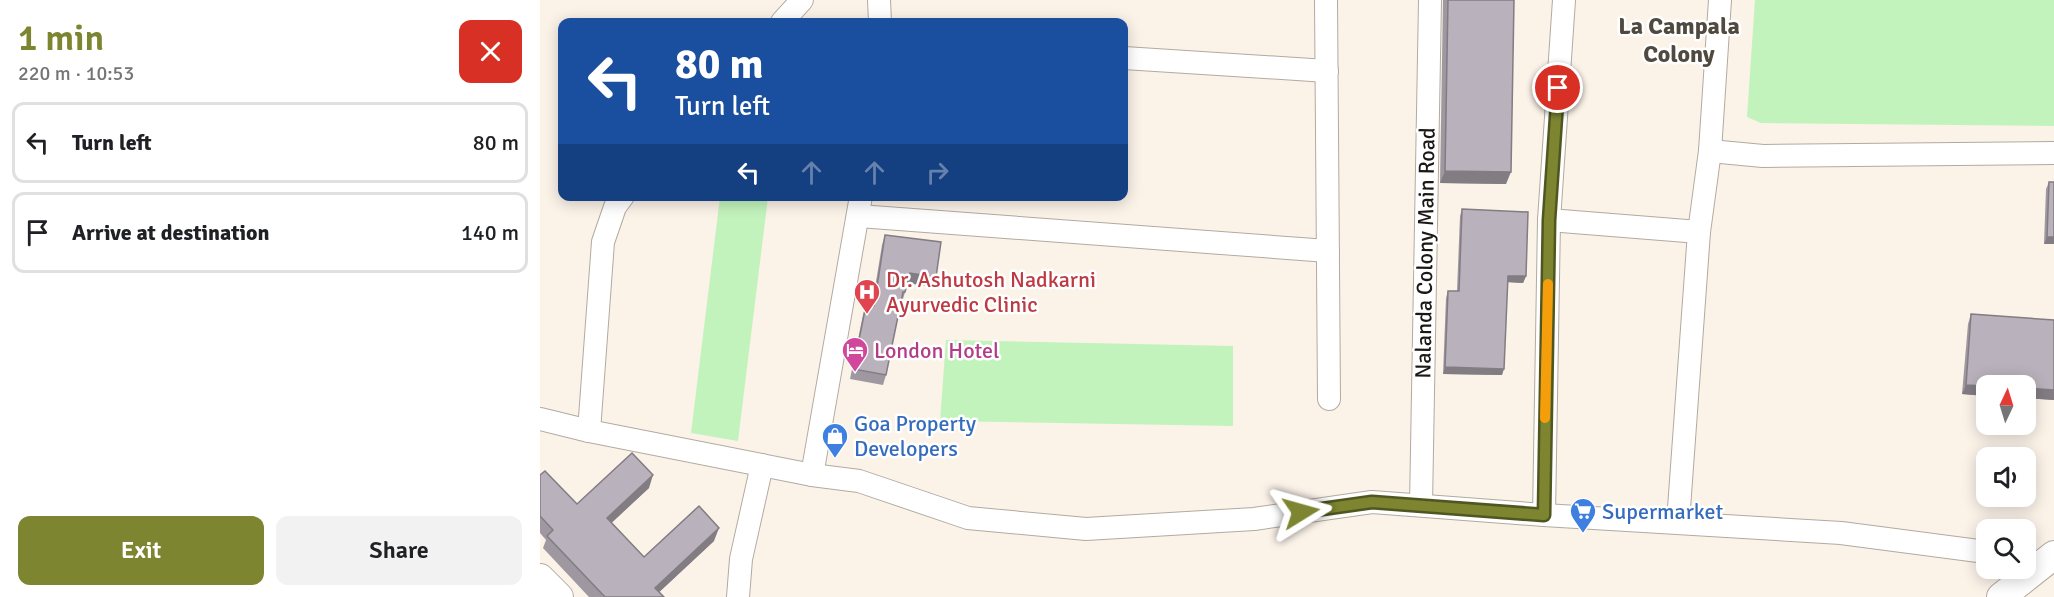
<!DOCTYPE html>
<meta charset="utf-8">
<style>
:root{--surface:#fff;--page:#f2f2f2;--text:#202124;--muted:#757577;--line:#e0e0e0;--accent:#7d8531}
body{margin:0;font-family:Signika,sans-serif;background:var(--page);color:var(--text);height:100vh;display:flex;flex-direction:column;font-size:22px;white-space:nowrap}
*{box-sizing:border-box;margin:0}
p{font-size:20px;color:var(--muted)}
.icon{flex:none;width:33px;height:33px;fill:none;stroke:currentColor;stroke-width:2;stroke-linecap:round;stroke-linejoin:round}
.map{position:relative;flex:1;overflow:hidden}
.side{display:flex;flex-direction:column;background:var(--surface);width:540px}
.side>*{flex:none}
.banner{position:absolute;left:18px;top:18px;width:570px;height:183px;border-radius:12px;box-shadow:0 3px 15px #0003;background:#1a4fa0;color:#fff;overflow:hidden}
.needle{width:39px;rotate:4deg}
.controls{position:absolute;left:1436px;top:375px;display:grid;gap:12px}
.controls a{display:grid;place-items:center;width:60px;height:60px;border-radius:12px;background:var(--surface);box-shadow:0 3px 15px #0003;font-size:30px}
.pin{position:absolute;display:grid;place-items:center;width:51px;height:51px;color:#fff;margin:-26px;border:3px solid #fff;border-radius:50%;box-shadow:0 2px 6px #0007}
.me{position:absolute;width:66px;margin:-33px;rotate:82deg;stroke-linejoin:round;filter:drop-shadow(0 0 4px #0008)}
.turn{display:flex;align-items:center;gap:21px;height:126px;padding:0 18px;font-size:27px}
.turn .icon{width:78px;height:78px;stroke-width:2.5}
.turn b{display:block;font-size:42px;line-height:51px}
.lanes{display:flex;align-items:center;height:57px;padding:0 18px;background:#0003;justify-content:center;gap:30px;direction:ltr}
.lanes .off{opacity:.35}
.round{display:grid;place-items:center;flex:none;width:63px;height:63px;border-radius:12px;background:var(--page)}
.head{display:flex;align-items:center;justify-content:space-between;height:102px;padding:0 18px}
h1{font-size:36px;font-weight:600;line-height:45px;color:var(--accent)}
.cta{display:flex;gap:12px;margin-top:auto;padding:12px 18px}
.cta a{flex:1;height:69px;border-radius:12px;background:var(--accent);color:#fff;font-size:24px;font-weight:600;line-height:69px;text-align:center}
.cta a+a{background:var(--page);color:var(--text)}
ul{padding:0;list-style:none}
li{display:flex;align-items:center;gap:18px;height:81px;margin:0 12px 9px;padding:0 6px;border:3px solid var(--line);border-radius:12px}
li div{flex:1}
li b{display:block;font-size:22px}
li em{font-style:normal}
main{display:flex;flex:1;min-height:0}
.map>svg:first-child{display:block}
.green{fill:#c3f3bc}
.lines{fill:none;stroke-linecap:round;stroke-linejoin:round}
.minor-casing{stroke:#b2aaa1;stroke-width:24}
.major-casing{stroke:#b2aaa1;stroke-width:30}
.minor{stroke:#fff;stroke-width:22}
.major{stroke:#fff;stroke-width:28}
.wall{fill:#9f98a1}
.shaded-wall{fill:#827c83}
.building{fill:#b9b1bb;stroke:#827c83;stroke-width:1.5}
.route-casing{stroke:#515620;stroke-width:15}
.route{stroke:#7d8531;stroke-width:10}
.slow{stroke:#f59e0b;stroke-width:10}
.labels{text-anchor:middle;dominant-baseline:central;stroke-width:5;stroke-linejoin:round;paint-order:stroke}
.street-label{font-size:22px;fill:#1a1714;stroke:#fff}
.health-label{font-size:22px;fill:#be3a42;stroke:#fff;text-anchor:start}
.hotel-label{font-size:22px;fill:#b23c85;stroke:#fff;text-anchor:start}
.shop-label{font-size:22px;fill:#366cbe;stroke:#fff;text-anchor:start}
.neighbourhood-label{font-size:24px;font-weight:bold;fill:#4f4940;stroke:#fff}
</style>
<main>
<section class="side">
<div class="head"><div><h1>1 min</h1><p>220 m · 10:53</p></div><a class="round" style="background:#d93025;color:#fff"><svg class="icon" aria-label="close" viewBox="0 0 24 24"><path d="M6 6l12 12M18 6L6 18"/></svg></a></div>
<ul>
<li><svg class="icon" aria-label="left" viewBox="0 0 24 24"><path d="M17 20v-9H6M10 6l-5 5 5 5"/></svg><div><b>Turn left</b></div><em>80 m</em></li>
<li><svg class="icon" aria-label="arrive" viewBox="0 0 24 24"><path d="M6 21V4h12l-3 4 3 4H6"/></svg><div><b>Arrive at destination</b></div><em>140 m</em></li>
</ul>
<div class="cta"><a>Exit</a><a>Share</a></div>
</section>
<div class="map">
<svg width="1514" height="597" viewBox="0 0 1514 597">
<rect width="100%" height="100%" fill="#fbf2e8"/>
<!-- green -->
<g class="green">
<polygon points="1215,0 1514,0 1514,126 1221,123 1207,117"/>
<polygon points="180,197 228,197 198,441 151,433"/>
<polygon points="406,340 693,346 693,426 400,421"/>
</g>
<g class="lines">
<!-- minor casing -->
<g class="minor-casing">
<g id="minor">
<polyline points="339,0 340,22"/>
<polyline points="786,0 789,399"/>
<polyline points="242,22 262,0"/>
<polyline points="584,58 787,71"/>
<polyline points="1170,151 1223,156 1514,153"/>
<polyline points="319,216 788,251"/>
<polyline points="1009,220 1159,232"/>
<polyline points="0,419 49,431 272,475 319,481 428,518 546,529 714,519 832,502 1004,515 1301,533 1446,552"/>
<polyline points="49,431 63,242 75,207 83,196"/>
<polyline points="272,475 321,196"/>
<polyline points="881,505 890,0"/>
<polyline points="1004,515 1009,220 1024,0"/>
<polyline points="1138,522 1159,232 1170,151 1180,0"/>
<polyline points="198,597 201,559 222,465"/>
</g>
</g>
<!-- major casing -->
<g class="major-casing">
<g id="major">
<polyline points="0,578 19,597"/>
<polyline points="1461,597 1514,555"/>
</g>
</g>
<!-- minor -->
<use href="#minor" class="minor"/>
<!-- major -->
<use href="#major" class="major"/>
</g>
<!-- wall -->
<g class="wall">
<polygon points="903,0 974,0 966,184 900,183"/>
<polygon points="1509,182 1514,182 1514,244 1504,244 1506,189"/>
<polygon points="922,209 986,276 983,283 968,282 962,375 903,374 906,298 908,291 917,291 920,216"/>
<polygon points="345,235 393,287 368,283 362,302 361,302 346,375 343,385 310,379 323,315 326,305 332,306 342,245"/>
<polygon points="1431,314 1514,320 1514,400 1485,398 1446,386 1446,396 1422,394 1428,324"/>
<polygon points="0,475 37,504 109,488 71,522 104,557 174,541 119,592 124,597 49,597 3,548 6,540 0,533"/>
</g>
<!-- shaded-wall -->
<g class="shaded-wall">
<polygon points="905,171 971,172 966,184 900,183"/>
<polygon points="1507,237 1514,237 1514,244 1504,244"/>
<polygon points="370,273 396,277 393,287 367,283"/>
<polygon points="968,276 986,276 983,283 965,282"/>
<polygon points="905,367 964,369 962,375 903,374"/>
<polygon points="1426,385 1446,386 1446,396 1422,394"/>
<polygon points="1485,388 1514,390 1514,400 1485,398"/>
<polygon points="113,475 109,488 63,531 67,518"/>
<polygon points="179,528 174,541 114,597 115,588"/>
</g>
<!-- building -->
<g class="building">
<polygon points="908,0 974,0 971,172 905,171"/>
<polygon points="1509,182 1514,182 1514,237 1507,237"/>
<polygon points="922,209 988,212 986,276 968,276 964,369 905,367 908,291 919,291"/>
<polygon points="345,235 401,242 396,277 370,273 365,292 363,292 346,375 313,369 326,305 334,306"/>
<polygon points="1431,314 1514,320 1514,390 1485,388 1485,386 1446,386 1426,385"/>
<polygon points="92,453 113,475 67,518 104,557 159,506 179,528 115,588 124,597 65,597 7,536 13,530 0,516 0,475 5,471 37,504"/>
</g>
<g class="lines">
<!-- route casing -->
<g class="route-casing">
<polyline id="route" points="761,512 832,502 1004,515 1009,220 1018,88"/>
</g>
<!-- route -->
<use href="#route" class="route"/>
<!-- slow -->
<polyline class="slow" points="1005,418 1008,284"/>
</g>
<!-- icons -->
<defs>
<g id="hospital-pin" transform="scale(1.35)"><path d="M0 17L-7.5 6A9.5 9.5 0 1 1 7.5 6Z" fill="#e0444e" stroke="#fff"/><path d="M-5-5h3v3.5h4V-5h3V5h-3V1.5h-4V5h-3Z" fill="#fff"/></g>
<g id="hotel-pin" transform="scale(1.35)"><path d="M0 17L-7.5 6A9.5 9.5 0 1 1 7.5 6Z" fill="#d1479c" stroke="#fff"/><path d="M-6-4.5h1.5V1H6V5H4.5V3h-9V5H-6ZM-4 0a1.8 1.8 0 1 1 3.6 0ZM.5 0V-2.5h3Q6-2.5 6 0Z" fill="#fff"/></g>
<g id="shop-pin" transform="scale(1.35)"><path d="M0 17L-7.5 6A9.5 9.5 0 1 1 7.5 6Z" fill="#3f7fe0" stroke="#fff"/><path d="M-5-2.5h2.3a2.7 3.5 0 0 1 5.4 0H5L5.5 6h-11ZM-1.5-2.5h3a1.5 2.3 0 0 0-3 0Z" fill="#fff"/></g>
<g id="supermarket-pin" transform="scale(1.35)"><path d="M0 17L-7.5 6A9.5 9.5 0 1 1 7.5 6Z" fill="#3f7fe0" stroke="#fff"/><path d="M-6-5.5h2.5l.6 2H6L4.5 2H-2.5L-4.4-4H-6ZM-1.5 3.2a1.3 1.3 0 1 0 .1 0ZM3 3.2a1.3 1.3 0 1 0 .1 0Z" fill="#fff"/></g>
</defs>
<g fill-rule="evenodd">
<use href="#hospital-pin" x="327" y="292"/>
<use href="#hotel-pin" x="315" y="350"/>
<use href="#shop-pin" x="295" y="436"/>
<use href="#supermarket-pin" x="1043" y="511"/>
</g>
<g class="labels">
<!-- street labels -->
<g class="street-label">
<text transform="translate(885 253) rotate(-89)">Nalanda Colony Main Road</text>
</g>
<!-- health labels -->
<g class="health-label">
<text x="346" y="279">Dr. Ashutosh Nadkarni<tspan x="346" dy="25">Ayurvedic Clinic</tspan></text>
</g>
<!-- hotel labels -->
<g class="hotel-label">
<text x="334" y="350">London Hotel</text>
</g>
<!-- shop labels -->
<g class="shop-label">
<text x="314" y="423">Goa Property<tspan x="314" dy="25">Developers</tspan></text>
<text x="1062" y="511">Supermarket</text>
</g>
<!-- neighbourhood labels -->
<g class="neighbourhood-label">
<text x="1139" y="26">La Campala<tspan x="1139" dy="28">Colony</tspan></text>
</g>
</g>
</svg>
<div class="controls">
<a><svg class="needle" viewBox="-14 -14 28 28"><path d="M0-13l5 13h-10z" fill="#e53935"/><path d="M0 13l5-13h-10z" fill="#757577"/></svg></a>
<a><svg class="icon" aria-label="sound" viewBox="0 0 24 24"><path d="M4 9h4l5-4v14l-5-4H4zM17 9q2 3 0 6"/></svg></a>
<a><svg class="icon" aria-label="search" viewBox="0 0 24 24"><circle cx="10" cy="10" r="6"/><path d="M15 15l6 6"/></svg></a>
</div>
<div class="pin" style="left:1018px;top:88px;background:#d93025"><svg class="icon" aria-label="arrive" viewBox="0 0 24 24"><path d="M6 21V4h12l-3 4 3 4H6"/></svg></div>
<svg class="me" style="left:761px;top:512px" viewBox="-20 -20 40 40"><path d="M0-17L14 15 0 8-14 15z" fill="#7d8531" stroke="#fff" stroke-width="4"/></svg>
<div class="banner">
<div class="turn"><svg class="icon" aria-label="left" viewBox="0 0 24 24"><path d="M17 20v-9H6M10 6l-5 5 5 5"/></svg><div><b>80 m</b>Turn left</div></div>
<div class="lanes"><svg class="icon" aria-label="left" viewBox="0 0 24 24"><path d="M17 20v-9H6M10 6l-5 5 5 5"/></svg><svg class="icon off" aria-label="ahead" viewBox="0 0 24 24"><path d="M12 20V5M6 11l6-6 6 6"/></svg><svg class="icon off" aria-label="ahead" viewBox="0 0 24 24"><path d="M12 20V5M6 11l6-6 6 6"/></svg><svg class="icon off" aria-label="right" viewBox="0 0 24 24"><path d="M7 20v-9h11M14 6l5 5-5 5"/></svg></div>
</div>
</div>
</main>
